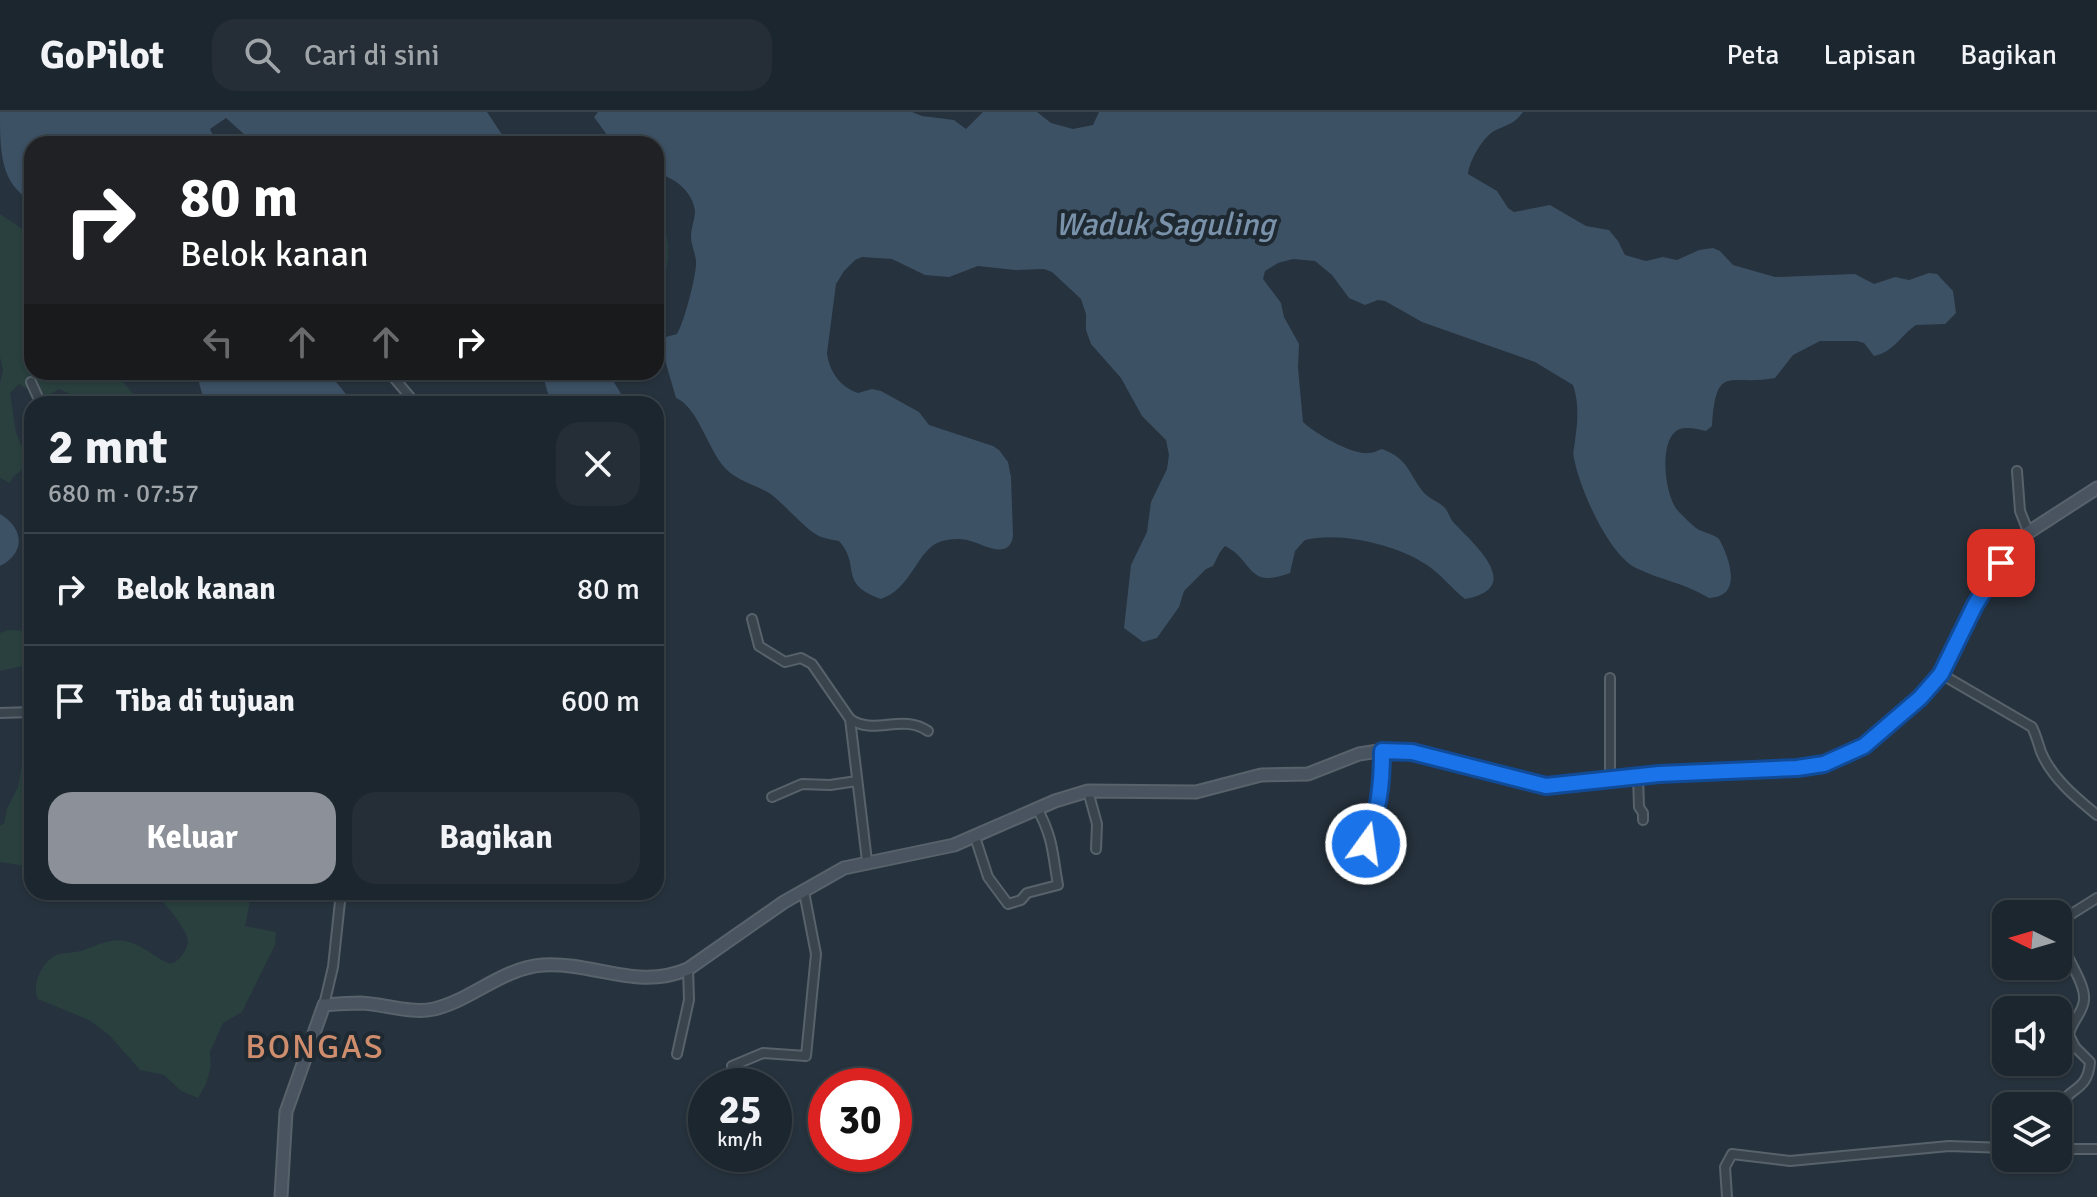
<!DOCTYPE html>
<html lang="id">
<meta charset="utf-8">
<style>
:root{--surface:#1c262e;--page:#252e36;--text:#f1f3f6;--muted:#a0a5aa;--line:#3a434a;--accent:#8c9099}
body{margin:0;font-family:Signika,sans-serif;background:var(--page);color:var(--text);height:100vh;display:flex;flex-direction:column;font-size:30px;white-space:nowrap}
*{box-sizing:border-box;margin:0}
p{font-size:26px;color:var(--muted)}
.icon{flex:none;width:44px;height:44px;fill:none;stroke:currentColor;stroke-width:2;stroke-linecap:round;stroke-linejoin:round}
.map{position:relative;flex:1;overflow:hidden}
.side{position:absolute;left:24px;top:284px;width:640px;height:504px;display:flex;flex-direction:column;background:var(--surface);border-radius:24px;box-shadow:0 2px 6px #0004,0 0 0 2px var(--line)}
.side>*{flex:none}
.guide{position:absolute;left:24px;top:24px;width:640px;height:244px;border-radius:24px;box-shadow:0 2px 6px #0004,0 0 0 2px var(--line);background:#202124;color:#fff;overflow:hidden}
.needle{width:52px;rotate:275deg}
.buttons{position:absolute;left:1992px;top:788px;display:grid;gap:16px}
.buttons a{display:grid;place-items:center;width:80px;height:80px;border-radius:16px;background:var(--surface);box-shadow:0 2px 6px #0004,0 0 0 2px var(--line);font-size:40px}
.speed{position:absolute;left:688px;top:956px;display:flex;gap:16px;font-size:40px;font-weight:700;text-align:center}
.speed>*{display:grid;place-content:center;width:104px;height:104px;border-radius:50%;background:var(--surface);box-shadow:0 2px 6px #0004,0 0 0 2px var(--line);line-height:1}
.speed small{font-size:20px;font-weight:400}
.speed .limit{border:12px solid #d22;background:#fff;color:#111}
.pin{position:absolute;display:grid;place-items:center;width:68px;height:68px;color:#fff;margin:-34px;border-radius:16px;box-shadow:0 4px 12px #0006}
.me{position:absolute;width:88px;margin:-44px;rotate:14deg;stroke-linejoin:round;filter:drop-shadow(0 0 6px #0008)}
.turn{display:flex;align-items:center;gap:28px;height:168px;padding:0 24px;font-size:36px}
.turn .icon{width:104px;height:104px;stroke-width:2.5}
.turn b{display:block;font-size:56px;line-height:68px}
.lanes{display:flex;align-items:center;height:76px;padding:0 24px;background:#0003;justify-content:center;gap:40px;direction:ltr}
.lanes .off{opacity:.35}
.round{display:grid;place-items:center;flex:none;width:84px;height:84px;border-radius:24px;background:var(--page)}
.headline{display:flex;align-items:center;justify-content:space-between;height:136px;padding:0 24px}
h1{font-size:48px;font-weight:800;line-height:60px}
.button{display:flex;gap:16px;margin-top:auto;padding:16px 24px}
.button a{flex:1;height:92px;border-radius:24px;background:var(--accent);color:#fff;font-size:32px;font-weight:800;line-height:92px;text-align:center}
.button a+a{background:var(--page);color:var(--text)}
ul{padding:0;list-style:none}
li{display:flex;align-items:center;gap:24px;height:112px;padding:0 24px;border-top:2px solid var(--line)}
li div{flex:1}
li b{display:block;font-size:30px}
li em{font-style:normal}
header{display:flex;align-items:center;gap:48px;box-sizing:border-box;height:112px;padding:0 40px;background:var(--surface);border-bottom:2px solid var(--line)}
header strong{font-size:38px}
nav{display:flex;gap:44px;margin-inline-start:auto;font-size:28px}
.search{width:560px;height:72px;background:var(--page);display:flex;align-items:center;gap:20px;box-sizing:border-box;padding:0 28px;border-radius:24px;color:var(--muted);font-size:30px}
.map>svg:first-child{display:block}
.green{fill:#29403f}
.water{fill:#3d5165}
.lines{fill:none;stroke-linecap:round;stroke-linejoin:round}
.minor-casing{stroke:#58626b;stroke-width:12}
.secondary-casing{stroke:#58626b;stroke-width:15}
.minor{stroke:#3a444d;stroke-width:8}
.secondary{stroke:#495460;stroke-width:11}
.route-casing{stroke:#114b97;stroke-width:20}
.route{stroke:#1a73e8;stroke-width:14}
.labels{text-anchor:middle;dominant-baseline:central;stroke-width:8;stroke-linejoin:round;paint-order:stroke}
.water-label{font-size:32px;font-style:italic;fill:#7992aa;stroke:#1f2932}
.quarter-label{font-size:34px;letter-spacing:2px;fill:#ce8d6c;stroke:#1f2932}
</style>
<header>
<strong>GoPilot</strong>
<div class="search"><svg class="icon" aria-label="search" viewBox="0 0 24 24"><circle cx="10" cy="10" r="6"/><path d="M15 15l6 6"/></svg>Cari di sini</div>
<nav><a>Peta</a><a>Lapisan</a><a>Bagikan</a></nav>
</header>
<div class="map">
<svg width="2097" height="1085" viewBox="0 0 2097 1085">
<rect width="100%" height="100%" fill="#26323d"/>
<!-- green -->
<g class="green">
<path d="M0,102L24,118L27,134L32,138V260H117C122,270 138,291 150,291C159,292 170,285 183,284L192,292H86L81,287L59,277L43,287L19,272L10,281L16,320L27,348L25,355L13,365L10,371L0,366V271L3,258L0,245Z"/>
<path d="M656,105C677,130 668,159 656,185Z"/>
<polygon points="8,518 32,519 32,552 0,559 0,521"/>
<polygon points="32,614 32,755 0,750 0,714 4,711 7,697 18,675 22,652 28,645 29,615"/>
<path d="M127,780H252L245,814L276,820L275,833L242,900L223,911L210,940L211,955L206,972L198,986L181,979L164,963L140,958L109,923L89,908L38,887C31,872 43,847 59,842C67,840 76,841 84,838C99,833 109,826 125,829C142,832 160,849 169,851C174,852 176,849 180,846C184,841 187,836 188,830C188,819 166,791 157,785L143,789Z"/>
</g>
<!-- water -->
<g class="water">
<path d="M0,0H487L503,24L520,32H255L226,6L210,17L217,32H32V89C0,72 0,39 0,0Z"/>
<path d="M598,0H912L922,4L954,8L966,17L983,0H1037L1051,11L1073,17L1093,13L1099,0H1523C1514,12 1509,12 1496,18C1484,23 1469,49 1468,62L1497,79L1508,96L1514,100L1550,93L1586,114L1609,118L1618,129L1625,143L1646,149L1663,145L1677,148L1699,138L1713,136L1720,139L1733,153L1775,165L1855,162L1874,172L1895,165L1909,168L1929,161L1937,162L1953,179L1956,201L1945,212L1916,213C1901,223 1894,240 1874,244L1864,231L1857,229H1820L1793,243L1775,266C1730,275 1716,249 1712,314L1706,319C1696,317 1683,313 1675,320C1659,334 1665,384 1678,399C1683,404 1691,412 1696,416C1703,421 1712,421 1719,427C1729,445 1744,485 1709,486C1685,471 1660,468 1636,456C1608,442 1579,375 1574,346C1572,340 1575,334 1575,328C1578,310 1579,290 1573,273L1535,250L1422,210L1385,189L1378,188L1365,193L1349,186L1332,163L1315,149L1293,147L1278,151L1265,159L1263,167L1281,191L1284,205L1299,232L1298,256L1303,310C1316,322 1352,343 1369,341C1374,341 1378,338 1382,337C1409,347 1408,361 1424,381C1430,387 1439,390 1444,395C1449,400 1450,407 1454,411C1475,433 1525,476 1465,487C1451,476 1442,463 1427,453C1397,433 1341,419 1305,428L1295,439L1290,461C1246,478 1254,448 1225,434L1220,440L1213,454L1206,457L1184,479L1179,495L1157,526L1143,530L1124,516L1131,453L1147,420L1151,390L1167,357L1169,343L1166,328L1142,304L1121,266L1091,232L1086,218V202L1081,187L1052,160L1044,157L1015,158L978,154L949,165L925,163L892,147L862,145L855,148L844,159L836,172L827,241C829,259 840,275 858,281L872,277L881,279L919,300L929,313L993,334L999,338L1008,350L1011,365L1013,424C1009,450 982,431 967,428C959,426 950,427 942,429C917,436 913,476 881,487C837,471 862,455 839,429C834,428 827,427 821,425C806,419 784,391 769,381C754,372 737,369 725,356C708,338 698,295 676,286L665,248L662,226L677,222C684,211 697,162 696,149C695,140 691,133 691,124C691,116 695,107 695,99C693,80 674,64 656,62V32H610L607,23L594,5Z"/>
<polygon points="196,260 328,260 354,292 205,292"/>
<polygon points="536,260 608,260 627,292 551,292 543,264"/>
<path d="M0,402C24,416 26,441 0,454Z"/>
</g>
<g class="lines">
<!-- minor casing -->
<g class="minor-casing">
<g id="minor">
<polyline points="389,260 416,292"/>
<polyline points="31,270 41,292"/>
<polyline points="2017,359 2020,399 2028,419"/>
<polyline points="752,507 759,534 785,550 801,546 812,552 850,607 867,749"/>
<path d="M1941,562L2032,615C2036,623 2038,631 2041,640C2052,666 2075,685 2097,703"/>
<polyline points="0,601 32,600"/>
<path d="M850,607C874,624 902,601 928,619"/>
<polyline points="1638,664 1639,695 1643,701 1643,708"/>
<polyline points="1610,667 1610,566"/>
<polyline points="1088,679 1097,712 1096,737"/>
<polyline points="772,685 802,672 830,673 857,669"/>
<path d="M975,725L988,765L1008,792L1021,788L1027,781L1058,773C1052,740 1054,728 1037,696"/>
<path d="M1366,732L1365,717C1381,707 1381,658 1382,639"/>
<polyline points="324,893 333,855 341,780"/>
<polyline points="677,942 689,888 688,857"/>
<polyline points="732,954 763,941 806,944 816,842 804,780"/>
<path d="M2058,1015C2059,1008 2059,1000 2061,994C2068,975 2088,980 2090,950L2075,935L2069,923C2071,910 2083,901 2084,888C2086,868 2059,840 2059,814L2065,806L2097,786"/>
<polyline points="2058,1021 2059,1037"/>
<polyline points="2058,1037 2097,1037"/>
<polyline points="1727,1085 1725,1055 1732,1042 1790,1049 1949,1034 2006,1036"/>
</g>
</g>
<!-- secondary casing -->
<g class="secondary-casing">
<path id="secondary" d="M281,1085L286,1000L324,893C336,892 349,891 361,891C385,892 410,902 434,897C472,888 502,856 543,853C595,850 637,879 688,857L784,790L844,756L954,733L1055,689L1088,679L1196,680L1261,663L1308,662L1359,642L1385,638L1412,640L1546,674L1659,662L1797,656L1824,652L1864,634L1920,586L1941,562L1975,493L2018,427L2097,376"/>
</g>
<!-- minor -->
<use href="#minor" class="minor"/>
<!-- secondary -->
<use href="#secondary" class="secondary"/>
</g>
<g class="lines">
<!-- route casing -->
<g class="route-casing">
<path id="route" d="M1366,732L1365,717C1381,707 1382,658 1382,639L1412,640L1546,674L1659,662L1797,656L1824,652L1864,634L1920,586L1941,562L1975,493L2001,451"/>
</g>
<!-- route -->
<use href="#route" class="route"/>
</g>
<g class="labels">
<!-- water labels -->
<g class="water-label">
<text x="1165" y="112">Waduk Saguling</text>
</g>
<!-- quarter labels -->
<g class="quarter-label">
<text x="315" y="935">BONGAS</text>
</g>
</g>
</svg>
<div class="buttons">
<a><svg class="needle" viewBox="-14 -14 28 28"><path d="M0-13l5 13h-10z" fill="#e53935"/><path d="M0 13l5-13h-10z" fill="#a0a5aa"/></svg></a>
<a><svg class="icon" aria-label="sound" viewBox="0 0 24 24"><path d="M4 9h4l5-4v14l-5-4H4zM17 9q2 3 0 6"/></svg></a>
<a><svg class="icon" aria-label="layers" viewBox="0 0 24 24"><path d="M12 4l9 5-9 5-9-5zM3 14l9 5 9-5"/></svg></a>
</div>
<div class="speed"><div>25<small>km/h</small></div><div class="limit">30</div></div>
<div class="pin" style="left:2001px;top:451px;background:#d93025"><svg class="icon" aria-label="arrive" viewBox="0 0 24 24"><path d="M6 21V4h12l-3 4 3 4H6"/></svg></div>
<svg class="me" style="left:1366px;top:732px" viewBox="-20 -20 40 40"><circle r="17" fill="#1a73e8" stroke="#fff" stroke-width="3"/><path d="M0-11L8 9 0 5-8 9z" fill="#fff"/></svg>
<div class="guide">
<div class="turn"><svg class="icon" aria-label="right" viewBox="0 0 24 24"><path d="M7 20v-9h11M14 6l5 5-5 5"/></svg><div><b>80 m</b>Belok kanan</div></div>
<div class="lanes"><svg class="icon off" aria-label="left" viewBox="0 0 24 24"><path d="M17 20v-9H6M10 6l-5 5 5 5"/></svg><svg class="icon off" aria-label="ahead" viewBox="0 0 24 24"><path d="M12 20V5M6 11l6-6 6 6"/></svg><svg class="icon off" aria-label="ahead" viewBox="0 0 24 24"><path d="M12 20V5M6 11l6-6 6 6"/></svg><svg class="icon" aria-label="right" viewBox="0 0 24 24"><path d="M7 20v-9h11M14 6l5 5-5 5"/></svg></div>
</div>
<section class="side">
<div class="headline"><div><h1>2 mnt</h1><p>680 m · 07:57</p></div><a class="round"><svg class="icon" aria-label="close" viewBox="0 0 24 24"><path d="M6 6l12 12M18 6L6 18"/></svg></a></div>
<ul>
<li><svg class="icon" aria-label="right" viewBox="0 0 24 24"><path d="M7 20v-9h11M14 6l5 5-5 5"/></svg><div><b>Belok kanan</b></div><em>80 m</em></li>
<li><svg class="icon" aria-label="arrive" viewBox="0 0 24 24"><path d="M6 21V4h12l-3 4 3 4H6"/></svg><div><b>Tiba di tujuan</b></div><em>600 m</em></li>
</ul>
<div class="button"><a>Keluar</a><a>Bagikan</a></div>
</section>
</div>
